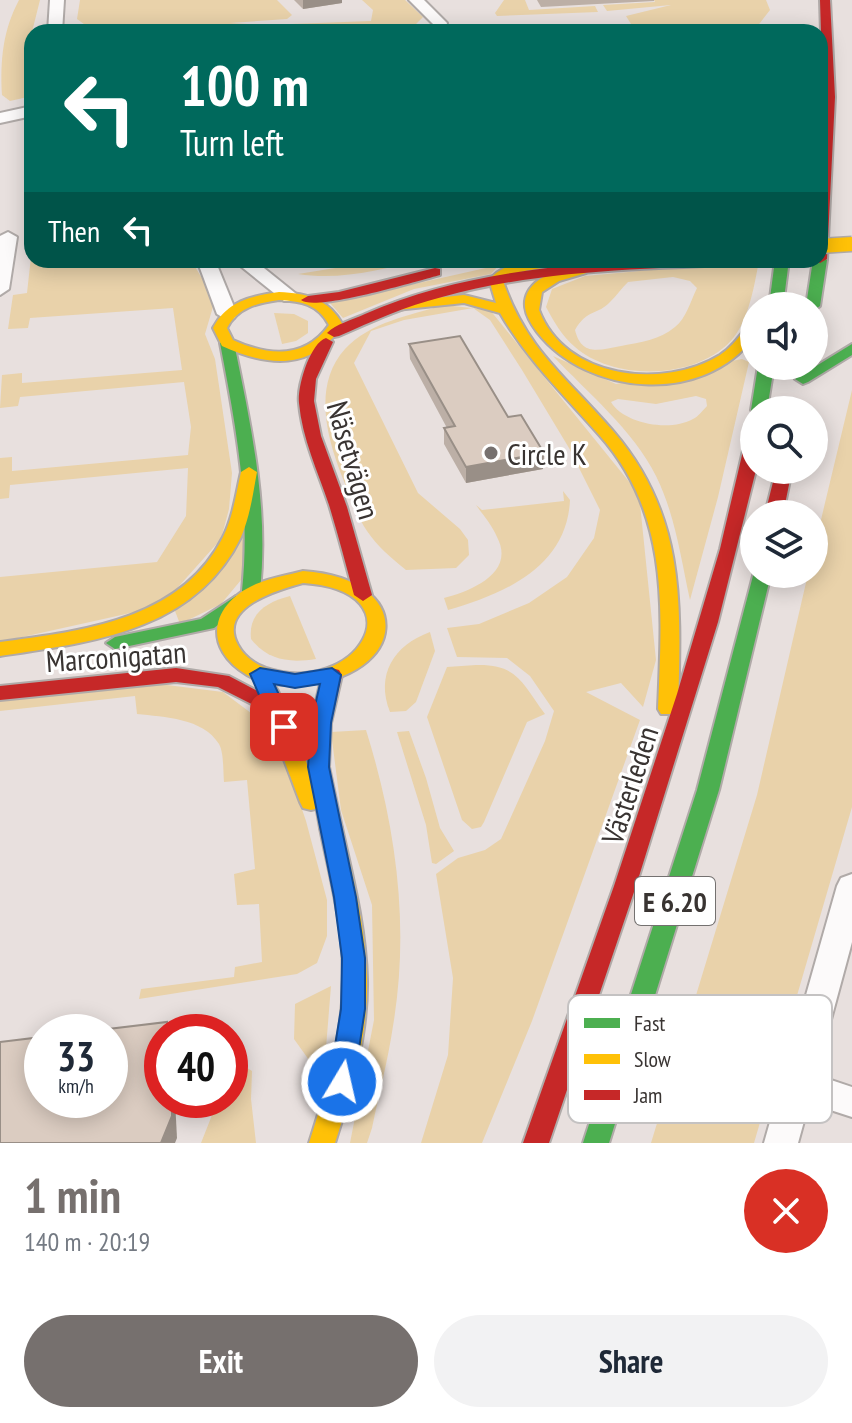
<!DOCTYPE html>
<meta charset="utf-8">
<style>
:root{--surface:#fff;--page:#f2f2f3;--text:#1f2937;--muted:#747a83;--accent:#76706e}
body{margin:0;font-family:"PT Sans Narrow",sans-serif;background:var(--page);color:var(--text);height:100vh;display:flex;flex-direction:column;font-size:30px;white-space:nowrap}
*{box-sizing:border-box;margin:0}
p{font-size:26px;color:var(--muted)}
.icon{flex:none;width:44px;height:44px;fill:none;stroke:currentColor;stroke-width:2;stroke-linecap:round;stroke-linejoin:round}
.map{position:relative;height:1143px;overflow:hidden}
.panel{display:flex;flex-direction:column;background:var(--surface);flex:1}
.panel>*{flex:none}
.hud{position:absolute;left:24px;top:24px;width:804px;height:244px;border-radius:24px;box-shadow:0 4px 20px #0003;background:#00695c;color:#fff;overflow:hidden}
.controls{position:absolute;left:740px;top:292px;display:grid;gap:16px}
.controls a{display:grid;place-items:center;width:88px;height:88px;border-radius:50%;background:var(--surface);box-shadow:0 4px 20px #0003;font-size:40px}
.speed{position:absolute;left:24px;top:1014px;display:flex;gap:16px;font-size:40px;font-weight:700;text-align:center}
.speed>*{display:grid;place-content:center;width:104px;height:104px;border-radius:50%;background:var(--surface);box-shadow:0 4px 20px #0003;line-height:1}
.speed small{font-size:20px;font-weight:400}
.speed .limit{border:12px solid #d22;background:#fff;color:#111}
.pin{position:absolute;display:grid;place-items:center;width:68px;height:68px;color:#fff;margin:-34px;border-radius:16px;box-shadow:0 4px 12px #0006}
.me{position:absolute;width:88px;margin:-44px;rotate:9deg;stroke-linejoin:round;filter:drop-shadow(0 0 6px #0008)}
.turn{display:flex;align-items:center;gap:28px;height:168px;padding:0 24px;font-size:36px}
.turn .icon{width:104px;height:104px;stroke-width:2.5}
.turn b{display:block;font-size:56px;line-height:68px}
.then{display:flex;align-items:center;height:76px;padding:0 24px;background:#0003;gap:16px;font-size:30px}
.round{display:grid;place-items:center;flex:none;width:84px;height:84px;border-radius:42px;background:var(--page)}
.head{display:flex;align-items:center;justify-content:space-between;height:136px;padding:0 24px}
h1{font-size:48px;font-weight:700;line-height:60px;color:var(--accent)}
.button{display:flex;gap:16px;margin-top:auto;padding:16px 24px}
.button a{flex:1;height:92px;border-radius:48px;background:var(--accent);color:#fff;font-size:32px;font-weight:700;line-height:92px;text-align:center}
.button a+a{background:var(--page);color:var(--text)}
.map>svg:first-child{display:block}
.green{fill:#e9d2aa;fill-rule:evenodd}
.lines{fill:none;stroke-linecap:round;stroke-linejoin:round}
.street-casing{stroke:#b0aaa8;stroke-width:4}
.fast-casing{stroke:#b0aaa8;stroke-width:4}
.slow-casing{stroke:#b0aaa8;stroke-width:4}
.jam-casing{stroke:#b0aaa8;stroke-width:4}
.street{fill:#fcfafa;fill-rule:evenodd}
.fast{fill:#4caf50;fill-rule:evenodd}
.slow{fill:#ffc107;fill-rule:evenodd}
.jam{fill:#c62828;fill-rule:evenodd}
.slow-bridge-casing{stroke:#b0aaa8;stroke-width:17;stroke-linecap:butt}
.slow-bridge{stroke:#ffc107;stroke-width:14}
.wall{fill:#bcafa6}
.shaded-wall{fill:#998f87}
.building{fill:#dbccc1;stroke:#998f87;stroke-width:2}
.route{fill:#1a73e8;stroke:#114b97;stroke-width:2}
.poi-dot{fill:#76706e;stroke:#fff;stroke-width:3}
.labels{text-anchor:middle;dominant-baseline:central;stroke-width:6;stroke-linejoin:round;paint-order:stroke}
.shield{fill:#fff;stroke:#747170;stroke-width:2}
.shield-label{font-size:28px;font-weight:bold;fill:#393432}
.poi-label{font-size:30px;fill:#393432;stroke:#fff;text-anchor:start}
.street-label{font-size:30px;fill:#393432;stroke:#fff}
.key{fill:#fff;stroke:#c4c2c2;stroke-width:2}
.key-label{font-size:22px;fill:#393432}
</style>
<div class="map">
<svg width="852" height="1143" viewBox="0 0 852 1143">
<rect width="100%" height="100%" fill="#e8e0de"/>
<!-- green -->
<g class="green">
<path d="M19,0H40L32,32V96L10,101L2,95C0,60 3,30 19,0Z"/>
<polygon points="80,0 277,0 292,15 287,19 230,23 264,25 371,21 373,10 362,0 405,0 423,17 411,29 398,32 95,32 77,19"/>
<polygon points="504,0 525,0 529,10 595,6 598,12 497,16 495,13"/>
<polygon points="654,0 766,0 770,10 753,32 636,32 626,16 671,5 607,11 603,5 655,2"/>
<polygon points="32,248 32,260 191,260 215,300 205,334 215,359 232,473 229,509 221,539 171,595 135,612 0,642 0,577 157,562 186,516 188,468 10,485 9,498 0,499 0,458 12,457 12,471 188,455 191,427 184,382 20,397 18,406 0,408 2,375 22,373 22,383 182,370 173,308 30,318 28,328 8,329 13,295 27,293"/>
<path d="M385,260H423C381,269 341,281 298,274Z"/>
<path d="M759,260C755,283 749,318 734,337C700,380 615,382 575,347C562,336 554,322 546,307L552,289L585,276ZM673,277L690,281L697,288C691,300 686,319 675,327C659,340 641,342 621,346C601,349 582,358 575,330C587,309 598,315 610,302C617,295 621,289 628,282Z"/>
<polygon points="499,265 491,274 414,289 343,318 330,303"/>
<path d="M444,305L490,310L639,494L656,660L643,707L621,683L586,692L640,720L532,1021L482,1143H421L448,1055L453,978L436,874L458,858L485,850L501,839L545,741L554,711L530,676L507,658L457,657L447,628L479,624L529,603L567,577L594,538L600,510L569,448L522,370L490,320L473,308L404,320L371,331L354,363L418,493L460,529L468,540L469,555L456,568L406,570C391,558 378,547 367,531C359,520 355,505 349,493C330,449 309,389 345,349C370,322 411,315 444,305Z"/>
<polygon points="274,313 294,314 308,321 308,333 296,341 282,344"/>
<path d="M553,356L616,384L742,359L749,362L718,497L690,600C681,559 675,514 656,476C633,430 588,393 553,356ZM696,396L706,399L707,406C703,410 698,417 693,419C670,432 624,424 611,402L618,399L656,404Z"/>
<polygon points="852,390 852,807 754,1143 651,1143 757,795 808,574 814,574 814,549"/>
<path d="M563,491L570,500C567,567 504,594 448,610L444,598C471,591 516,573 497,537C492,525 483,515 476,505L482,510L564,501Z"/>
<polygon points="248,522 246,574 221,604 180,624 175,611"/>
<path d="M290,596L316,659C290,663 268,661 251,639C248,613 267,602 290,596Z"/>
<path d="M430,632L435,651L416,702L406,711L390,712C375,675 394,645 430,632Z"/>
<path d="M476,665C518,664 522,683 545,714L527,722L484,822L481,827L472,829L462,820L427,717L447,667Z"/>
<path d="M159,684L223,692L255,716L271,736L291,777L306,821L327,900V936L317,963L297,974L139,999L141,989L234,977L235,967L262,962L259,904L237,905L234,874L255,869L247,780L224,782C223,771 224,753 219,744C203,718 164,717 137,714L135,696L0,711V698Z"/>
<path d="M366,730C396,826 410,926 393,1026C388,1060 379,1094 372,1128L367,1143H350L374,1020L372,905L341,810L331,732Z"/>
<polygon points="409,731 426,778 440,828 454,851 436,864 432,863 426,825 397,732"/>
<polygon points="331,986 326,1048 319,1074 294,1039 295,1004"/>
<polygon points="230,1057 252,1071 251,1099 256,1143 201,1143 218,1100 230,1100"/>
</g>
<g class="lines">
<!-- street casing -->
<g class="street-casing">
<g id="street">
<polygon points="50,0 64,0 62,32 48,32"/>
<polygon points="409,0 424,0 447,23 445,31 428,32 433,24"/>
<polygon points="32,106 32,116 0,123 0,113"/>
<polygon points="8,232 17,237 9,289 0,295 0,236"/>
<polygon points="197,260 215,260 237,314 234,318 227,320 217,314"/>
<polygon points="233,260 254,260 300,297 298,301 284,301"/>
<polygon points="852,874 852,942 816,1075 852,1087 852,1117 809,1103 798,1143 764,1143 837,886 841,878"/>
</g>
</g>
<!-- fast casing -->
<g class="fast-casing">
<g id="fast">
<polygon points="820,256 827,260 820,306 814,310 814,306 806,306 813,260 820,260"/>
<polygon points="775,260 789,260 783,306 769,306"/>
<path d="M227,339L234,343C251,426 269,506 260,591L251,597L242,591C251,506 236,426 220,343Z"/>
<polygon points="852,344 852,355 808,382 803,384 795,379"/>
<polygon points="758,366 774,366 767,410 754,410 754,413 751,410"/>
<polygon points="754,572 771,574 719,790 609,1143 583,1143 697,790"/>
<polygon points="236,596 243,598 245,602 243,606 214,628 115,649 106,643 115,637 201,619"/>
</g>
</g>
<!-- slow casing -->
<g class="slow-casing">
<g id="slow">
<path d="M535,260L559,261C542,273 519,266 503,281C527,351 568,378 614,432C686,516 681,605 678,709L675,714H661L658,709C662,610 670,515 600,436C564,395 527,360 500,313L464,303L396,310L389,306L396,302L464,295L496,303L489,280C502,265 515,264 535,260Z"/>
<path d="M581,266L586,267V273L559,281L542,292L539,310C565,379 663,390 720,355C732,347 741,335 749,323L754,322V337C703,406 587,396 537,332C525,316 518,299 535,283C547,272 566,270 581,266Z"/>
<path d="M279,292C307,293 329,299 343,325C312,371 268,367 222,346L213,328C227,301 251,296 279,292ZM279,300C300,301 318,304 329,325C305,359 268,356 233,340L227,328C238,307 258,303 279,300Z"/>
<path d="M249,467L257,472C253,493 250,517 241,537C195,631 93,642 0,656V642C83,631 181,620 223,537C233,517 236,494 241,472Z"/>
<path d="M303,571C419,579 408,678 300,685C283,686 262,684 247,675C202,648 210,604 256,584C270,578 288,575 303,571ZM303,583C422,591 356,698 266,668C255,664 244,656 238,645C217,607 278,590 303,583Z"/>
<polygon points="268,684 275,686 278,691 322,802 319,808 311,810 303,808 300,802 258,691 261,686"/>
<path d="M331,820L339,822L342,828C353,878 366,929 367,980C368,1036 352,1090 335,1143H309C326,1090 343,1036 343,980C344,929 330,878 320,828L323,822Z"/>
</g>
</g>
<!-- jam casing -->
<g class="jam-casing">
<g id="jam">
<polygon points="820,0 830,0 835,97 827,259 820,263 814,260 820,260 823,97"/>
<path d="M658,260H759L752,264C648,269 543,269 442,297C406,306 373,321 339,336L334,337L327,333C336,324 352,320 365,314C456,274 559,264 658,260Z"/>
<path d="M435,268L440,269V275C417,281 315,312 301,300L308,296L339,292Z"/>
<path d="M326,338L333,342L316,379L314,401L321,436L347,507L372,595L363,601L354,595C346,565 338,534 329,505C318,472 302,438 299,403C297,387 310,343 326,338Z"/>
<polygon points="754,433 756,470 718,622 636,886 549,1143 523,1143 614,886 677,694 720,549 746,438"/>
<polygon points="776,470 792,470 783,514 765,514"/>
<polygon points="176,668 229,676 284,705 287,710 284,715 277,717 218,687 176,682 0,700 0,686"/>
<polygon points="332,668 339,670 342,675 331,723 329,767 342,828 339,834 331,836 323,834 320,828 309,767 311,723 322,675 325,670"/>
</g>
</g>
<!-- street -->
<use href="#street" class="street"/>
<!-- fast -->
<use href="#fast" class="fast"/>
<!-- slow -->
<use href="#slow" class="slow"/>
<!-- jam -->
<use href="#jam" class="jam"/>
<!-- slow-bridge casing -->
<g class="slow-bridge-casing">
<polyline id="slow-bridge" points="820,246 852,244"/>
</g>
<!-- slow-bridge -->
<use href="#slow-bridge" class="slow-bridge"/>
</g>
<!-- wall -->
<g class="wall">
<polygon points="294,0 342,0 342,3 303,9"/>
<polygon points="537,0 654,0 654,1 541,7"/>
<polygon points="409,344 508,417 544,453 543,469 466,483 444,444 444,428 447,428 410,359"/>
</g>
<!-- shaded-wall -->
<g class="shaded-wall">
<polygon points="303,0 342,0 342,3 303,9"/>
<polygon points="544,453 543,469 466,483 466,467"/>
<polygon points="172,1100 175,1100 177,1138 175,1143 161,1143"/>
</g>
<!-- building -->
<g class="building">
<polygon points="460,336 508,417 521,415 544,453 466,467 444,428 455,426 409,344"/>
<polygon points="167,1022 167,1032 162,1032 162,1100 172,1100 172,1116 161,1143 0,1143 0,1042 42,1037 42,1100 110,1100 110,1032 83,1032"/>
</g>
<!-- route -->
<polygon class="route" points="260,668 295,674 332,668 341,675 331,723 329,767 356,897 365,958 365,1009 354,1082 351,1090 342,1093 333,1090 329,1082 341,1009 342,958 334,897 308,767 311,723 320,684 295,688 274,684 294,727 291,732 276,732 273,727 250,674"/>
<!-- markers -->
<circle class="poi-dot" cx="491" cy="453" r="8"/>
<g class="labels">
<!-- shield labels -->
<rect class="shield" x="635" y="877" width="80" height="48" rx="6"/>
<g class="shield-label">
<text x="675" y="901">E 6.20</text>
</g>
<!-- poi labels -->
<g class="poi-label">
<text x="507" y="453">Circle K</text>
</g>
<!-- street labels -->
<g class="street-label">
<text transform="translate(354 460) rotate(74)">Näsetvägen</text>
<text transform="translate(116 656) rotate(-4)">Marconigatan</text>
<text transform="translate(629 785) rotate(-72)">Västerleden</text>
</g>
</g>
<!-- legend -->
<rect x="568" y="995" width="264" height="128" rx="12" class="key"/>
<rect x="584" y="1018" width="36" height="10" fill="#4caf50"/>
<rect x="584" y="1054" width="36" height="10" fill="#ffc107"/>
<rect x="584" y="1090" width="36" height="10" fill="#c62828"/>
<g class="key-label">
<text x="634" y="1031">Fast</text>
<text x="634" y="1067">Slow</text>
<text x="634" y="1103">Jam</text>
</g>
</svg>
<div class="controls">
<a><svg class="icon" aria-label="sound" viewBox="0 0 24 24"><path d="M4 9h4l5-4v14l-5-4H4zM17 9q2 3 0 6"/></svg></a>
<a><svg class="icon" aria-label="search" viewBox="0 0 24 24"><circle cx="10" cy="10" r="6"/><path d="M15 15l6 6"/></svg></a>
<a><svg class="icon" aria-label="layers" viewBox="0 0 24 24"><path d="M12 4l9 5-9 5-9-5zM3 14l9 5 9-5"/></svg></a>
</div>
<div class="speed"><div>33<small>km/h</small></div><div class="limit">40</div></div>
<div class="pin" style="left:284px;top:727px;background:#d93025"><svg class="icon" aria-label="arrive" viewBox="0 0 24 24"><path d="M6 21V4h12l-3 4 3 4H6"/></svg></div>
<svg class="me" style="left:342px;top:1082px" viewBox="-20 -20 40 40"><circle r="17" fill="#1a73e8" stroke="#fff" stroke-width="3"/><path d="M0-11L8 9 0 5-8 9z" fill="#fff"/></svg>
<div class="hud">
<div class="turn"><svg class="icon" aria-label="left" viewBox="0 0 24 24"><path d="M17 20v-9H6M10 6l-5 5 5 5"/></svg><div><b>100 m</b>Turn left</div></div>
<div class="then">Then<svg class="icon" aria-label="left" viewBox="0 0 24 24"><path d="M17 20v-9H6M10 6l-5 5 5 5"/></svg></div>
</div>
</div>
<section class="panel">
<div class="head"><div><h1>1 min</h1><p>140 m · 20:19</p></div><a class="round" style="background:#d93025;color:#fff"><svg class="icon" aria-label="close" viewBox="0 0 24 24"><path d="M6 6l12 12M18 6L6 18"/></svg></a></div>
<div class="button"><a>Exit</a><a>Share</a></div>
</section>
